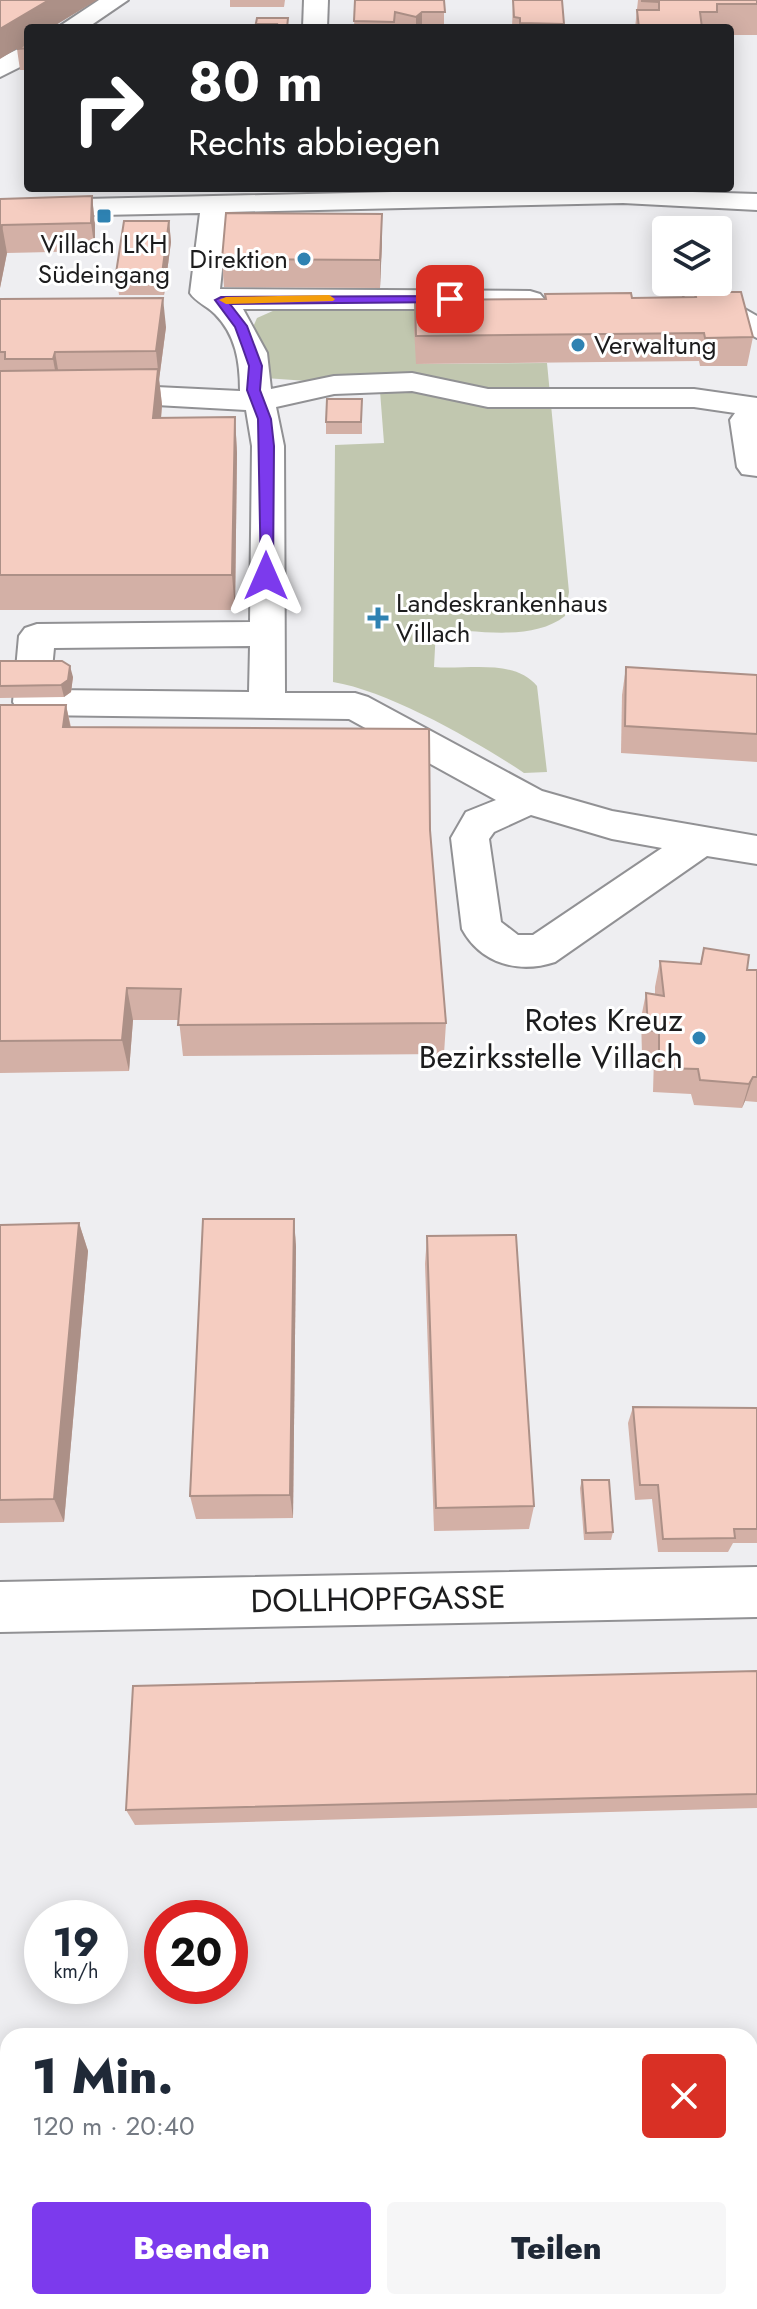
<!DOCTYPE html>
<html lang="de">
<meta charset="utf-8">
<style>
:root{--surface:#fff;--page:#f6f6f7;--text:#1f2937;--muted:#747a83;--accent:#7c3aed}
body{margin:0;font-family:Jost,sans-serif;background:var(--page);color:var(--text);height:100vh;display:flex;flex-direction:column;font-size:30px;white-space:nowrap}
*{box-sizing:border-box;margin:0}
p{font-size:26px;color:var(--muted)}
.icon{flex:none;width:44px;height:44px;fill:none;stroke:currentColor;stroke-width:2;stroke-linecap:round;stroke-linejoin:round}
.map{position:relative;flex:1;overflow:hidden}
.drawer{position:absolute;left:0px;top:2028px;width:758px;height:282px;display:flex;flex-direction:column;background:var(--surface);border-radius:24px 24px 0 0;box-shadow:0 4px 20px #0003}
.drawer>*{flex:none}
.top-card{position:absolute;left:24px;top:24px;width:710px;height:168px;border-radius:8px;box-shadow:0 4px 20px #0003;background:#202124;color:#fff;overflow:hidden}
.tools{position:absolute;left:652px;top:216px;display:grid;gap:16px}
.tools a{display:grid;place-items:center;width:80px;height:80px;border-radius:8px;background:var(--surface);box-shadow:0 4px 20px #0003;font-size:40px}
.speed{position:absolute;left:24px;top:1900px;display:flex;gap:16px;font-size:40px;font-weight:700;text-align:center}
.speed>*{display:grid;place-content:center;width:104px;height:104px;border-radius:50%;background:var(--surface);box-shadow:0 4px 20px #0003;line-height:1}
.speed small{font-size:20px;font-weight:400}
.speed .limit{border:12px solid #d22;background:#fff;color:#111}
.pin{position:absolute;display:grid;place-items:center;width:68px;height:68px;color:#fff;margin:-34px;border-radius:16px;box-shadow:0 4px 12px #0006}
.me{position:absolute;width:88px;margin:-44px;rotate:0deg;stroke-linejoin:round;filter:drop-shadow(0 0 6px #0008)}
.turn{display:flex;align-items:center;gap:28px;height:168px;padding:0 32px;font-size:36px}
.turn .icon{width:104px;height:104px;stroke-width:2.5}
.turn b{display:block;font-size:56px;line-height:68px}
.round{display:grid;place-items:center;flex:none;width:84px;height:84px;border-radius:8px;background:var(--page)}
.overview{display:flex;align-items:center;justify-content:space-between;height:136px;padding:0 32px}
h1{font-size:48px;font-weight:800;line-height:60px}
.primary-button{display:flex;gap:16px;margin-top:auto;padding:16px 32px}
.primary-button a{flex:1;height:92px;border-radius:8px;background:var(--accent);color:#fff;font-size:32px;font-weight:800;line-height:92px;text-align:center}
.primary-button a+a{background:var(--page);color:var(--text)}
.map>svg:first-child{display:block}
.green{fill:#c1c7af}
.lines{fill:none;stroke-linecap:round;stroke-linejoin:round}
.minor-casing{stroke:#919194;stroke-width:4}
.minor{fill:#fff;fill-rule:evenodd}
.wall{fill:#d3b0a6}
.shaded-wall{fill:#ac9087}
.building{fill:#f5cdc1;stroke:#ac9087;stroke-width:2}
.route{fill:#7c3aed;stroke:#51269a;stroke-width:2}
.slow{fill:#f59e0b}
.poi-dot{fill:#2e82b2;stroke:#fff;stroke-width:3}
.labels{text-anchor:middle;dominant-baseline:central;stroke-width:6;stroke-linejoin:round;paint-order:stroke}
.far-poi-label{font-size:26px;fill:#1c1c1d;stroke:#fff;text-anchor:start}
.poi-label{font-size:32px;fill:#1c1c1d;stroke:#fff;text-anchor:end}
.street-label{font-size:32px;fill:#1c1c1d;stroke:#fff}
</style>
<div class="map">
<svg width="757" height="2309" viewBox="0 0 757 2309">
<rect width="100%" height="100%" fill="#eeeef1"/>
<!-- green -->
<path class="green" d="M284,306H417L416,364L547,363L569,592L565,616C532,642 476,630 436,629L434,667C466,670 514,658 537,686L547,772L524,773C476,741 389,691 333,682L335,445L384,443L380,391L367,376L307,381L265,378L250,334L257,318Z"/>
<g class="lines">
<!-- minor casing -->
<g class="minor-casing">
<g id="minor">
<polygon points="99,0 128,0 87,28 57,28"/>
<polygon points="304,0 328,0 327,28 303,28"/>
<polygon points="28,44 28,63 0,77 0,58"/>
<path d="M564,188L757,194V210L623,203L228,212L220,289L530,291L540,294L545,300L540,306L530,309H243L267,353L271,389L334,376L412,373L488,389H694L757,398V476L742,474L737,467L730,420L735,413L694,407H488L412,391L334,394L276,407L284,446L285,693H355L368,697L542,791L612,811L757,836V864L707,856L555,962C519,974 481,964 462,929L451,838L466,812L496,800L349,719L31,715L18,711L13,702L19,636L25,628L37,624L250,622L252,446L246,410L156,405L0,408V390L156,387L240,391C240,362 236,335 215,314C207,306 196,302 190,293L200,213L0,217V201ZM250,646L249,692L50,690L54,648ZM531,815L612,839L662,848L533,935H518L501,922L489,839L494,832Z"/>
<polygon points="695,293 729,300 757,316 757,338 710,313 685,308 680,302 685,296"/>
<polygon points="757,1567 757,1617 0,1632 0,1582"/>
</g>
</g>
<!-- minor -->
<use href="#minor" class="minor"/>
</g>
<!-- wall -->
<g class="wall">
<polygon points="230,0 285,0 284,7 230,7"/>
<polygon points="355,0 444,0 444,28 354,28"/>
<polygon points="513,0 564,24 564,28 512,28"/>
<polygon points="638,0 757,0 757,35 730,35 730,28 635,28"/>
<polygon points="28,43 28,70 20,70 17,49"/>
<polygon points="92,196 95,225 95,251 7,253 0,288 0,199"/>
<polygon points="169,221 171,242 164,295 119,295 116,273"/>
<polygon points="382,242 380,288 224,287 222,259"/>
<polygon points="695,292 753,337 747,366 700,366 699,361 416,364 414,328 415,300 545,299 545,294 632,298 694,298"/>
<polygon points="0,299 166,327 159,380 162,405 161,418 235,417 237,453 235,610 0,610"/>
<polygon points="362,399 362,434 326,434 326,422"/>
<polygon points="0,661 73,677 71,692 64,697 0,698"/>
<polygon points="626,667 757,675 757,762 621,753 622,695"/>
<polygon points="0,705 66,705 71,727 430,830 446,1023 444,1054 183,1056 179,1020 133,1020 129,1071 0,1073"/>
<polygon points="704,948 747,970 757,970 757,1102 745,1101 742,1108 694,1105 691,1094 653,1092 654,1057 642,1055 641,1018 646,993 655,994 655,987 660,961 700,964"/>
<polygon points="294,1219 296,1247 293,1518 196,1519 190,1496"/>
<polygon points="79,1223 88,1251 64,1522 0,1523 0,1225"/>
<polygon points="427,1236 534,1506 529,1529 434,1531 425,1264"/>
<polygon points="633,1407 757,1408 757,1543 733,1543 728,1552 658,1552 652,1499 635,1500 628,1423"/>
<polygon points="582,1480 613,1532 611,1540 584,1540 580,1488"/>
<polygon points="757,1671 757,1808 135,1825 126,1810"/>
</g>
<!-- shaded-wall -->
<g class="shaded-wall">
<polygon points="49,0 97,0 51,28 28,28 28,42 0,59 0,29"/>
<polygon points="422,12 422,28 416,28 416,17"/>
<polygon points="92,196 95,225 95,251 91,223"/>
<polygon points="382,214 382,242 380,288 380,260"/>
<polygon points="169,221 171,242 164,295 162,274"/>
<polygon points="2,225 7,253 0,288 0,234"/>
<polygon points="163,298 166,327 159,380 156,351"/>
<polygon points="55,352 60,381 58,387 53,359"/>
<polygon points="158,369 162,405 158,454 153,418"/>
<polygon points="235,417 237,453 235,610 232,575"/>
<polygon points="70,666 73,677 71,692 64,697 61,685"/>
<polygon points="66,705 73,740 63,727"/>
<polygon points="127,988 133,1020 129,1071 122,1040"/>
<polygon points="753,1077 745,1101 742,1108 749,1084"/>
<polygon points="294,1219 296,1247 293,1518 290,1495"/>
<polygon points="79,1223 88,1251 64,1522 54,1499"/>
</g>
<!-- building -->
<g class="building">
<polygon points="0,0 49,0 0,29"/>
<polygon points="355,0 444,0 445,12 422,12 416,17 395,12 394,22 354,21"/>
<polygon points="513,0 562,0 564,24 520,23 520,18 514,17"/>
<polygon points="642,0 757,0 757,4 717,4 717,12 700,12 702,28 639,28 637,10 659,10 659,2 642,1"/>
<polygon points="257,18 288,18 287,28 277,28 277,24 257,24 255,28"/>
<polygon points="257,24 277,24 276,28 255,28"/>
<polygon points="69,26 148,28 64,28"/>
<polygon points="28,43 28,48 17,49"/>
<polygon points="92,196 91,223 2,225 0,234 0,199"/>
<polygon points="226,213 382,214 380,260 222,259"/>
<polygon points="124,221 169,221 162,274 116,273"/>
<polygon points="695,292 741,292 753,337 705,338 704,333 416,336 415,300 546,299 545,294 631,293 632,298 696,297"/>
<polygon points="163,298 156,351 55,352 53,359 5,359 5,352 0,352 0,299"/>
<polygon points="158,369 153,418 235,417 232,575 0,575 0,371"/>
<polygon points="327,399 362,399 361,422 326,422"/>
<polygon points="0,661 62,661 70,666 68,680 61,685 0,686"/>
<polygon points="626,667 757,675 757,734 625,726"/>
<polygon points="0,705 66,705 63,727 429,729 430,830 446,1023 178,1025 181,989 127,988 122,1040 0,1041"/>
<polygon points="704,948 749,955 747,970 757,970 757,1077 753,1077 749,1084 700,1080 698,1069 659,1068 659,1032 648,1030 646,993 664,996 660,961 701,964"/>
<polygon points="203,1219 294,1219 290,1495 190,1496"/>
<polygon points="79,1223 54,1499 0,1500 0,1225"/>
<polygon points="516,1235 534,1506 436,1508 427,1236"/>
<polygon points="633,1407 757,1408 757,1529 734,1529 735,1538 663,1539 658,1485 640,1485"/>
<polygon points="582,1480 609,1480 613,1532 586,1533"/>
<polygon points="757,1671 757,1794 126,1810 133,1686"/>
<polygon points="23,2302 287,2302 287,2309 22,2309"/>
<rect x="429" y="2302" width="160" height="7"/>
</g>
<!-- route -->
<polygon class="route" points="450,296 456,299 455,302 230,304 247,326 262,366 260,390 271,419 274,446 273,576 261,579 258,419 247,390 249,366 242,346 235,327 215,300 221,297"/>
<!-- slow -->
<polygon class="slow" points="329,295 335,299 333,301 226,304 219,300 226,297"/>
<!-- markers -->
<g class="poi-dot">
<rect x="96" y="208" width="16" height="16" rx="4"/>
<circle cx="304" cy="259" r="8"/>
<circle cx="578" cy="345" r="8"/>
<path d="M374 606h8v8h8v8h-8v8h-8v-8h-8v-8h8z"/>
<circle cx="699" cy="1038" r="8"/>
</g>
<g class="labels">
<!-- far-poi labels -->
<g class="far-poi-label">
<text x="104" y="244" text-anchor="middle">Villach LKH<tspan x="104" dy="30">Südeingang</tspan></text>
<text x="288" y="259" text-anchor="end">Direktion</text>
<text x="594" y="345">Verwaltung</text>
<text x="396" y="603">Landeskrankenhaus<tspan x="396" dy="30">Villach</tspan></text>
</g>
<!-- poi labels -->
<g class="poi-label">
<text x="683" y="1020">Rotes Kreuz<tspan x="683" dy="37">Bezirksstelle Villach</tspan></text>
</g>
<!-- street labels -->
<g class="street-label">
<text transform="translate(378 1599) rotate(-1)">DOLLHOPFGASSE</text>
</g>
</g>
</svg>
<div class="tools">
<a><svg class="icon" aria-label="layers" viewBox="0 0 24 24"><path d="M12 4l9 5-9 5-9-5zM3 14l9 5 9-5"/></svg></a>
</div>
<div class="speed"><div>19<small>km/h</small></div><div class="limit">20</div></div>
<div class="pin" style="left:450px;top:299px;background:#d93025"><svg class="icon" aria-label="arrive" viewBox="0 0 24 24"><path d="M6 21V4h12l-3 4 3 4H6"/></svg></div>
<svg class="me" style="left:266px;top:576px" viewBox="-20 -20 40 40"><path d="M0-17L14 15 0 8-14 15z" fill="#7c3aed" stroke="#fff" stroke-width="4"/></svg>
<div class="top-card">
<div class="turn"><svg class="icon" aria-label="right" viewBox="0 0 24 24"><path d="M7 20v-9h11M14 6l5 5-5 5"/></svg><div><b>80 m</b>Rechts abbiegen</div></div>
</div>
<section class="drawer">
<div class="overview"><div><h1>1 Min.</h1><p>120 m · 20:40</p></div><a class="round" style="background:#d93025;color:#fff"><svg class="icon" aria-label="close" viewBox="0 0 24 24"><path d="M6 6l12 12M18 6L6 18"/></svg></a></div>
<div class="primary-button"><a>Beenden</a><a>Teilen</a></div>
</section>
</div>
